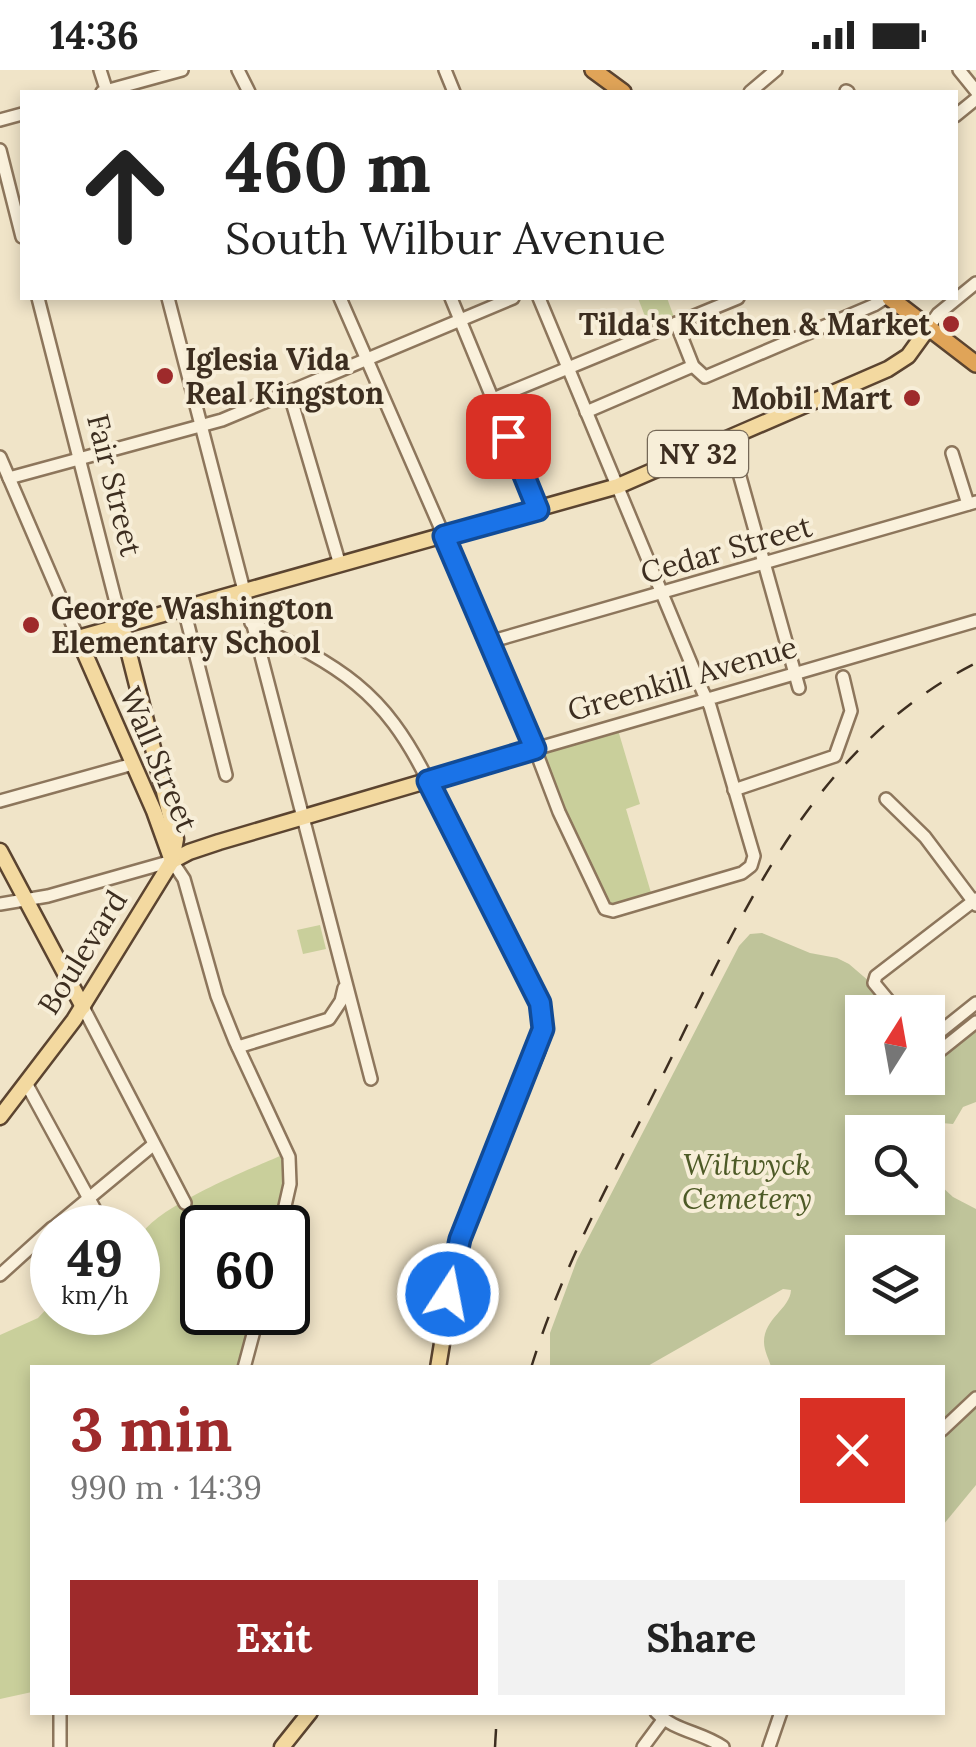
<!DOCTYPE html>
<meta charset="utf-8">
<style>
:root{--surface:#fff;--page:#f2f2f2;--text:#222;--muted:#767676;--accent:#9e2a2b}
body{margin:0;font-family:Lora,serif;background:var(--page);color:var(--text);height:100vh;display:flex;flex-direction:column;font-size:38px;white-space:nowrap}
*{box-sizing:border-box;margin:0}
p{font-size:32px;color:var(--muted)}
.icon{flex:none;width:55px;height:55px;fill:none;stroke:currentColor;stroke-width:2;stroke-linecap:round;stroke-linejoin:round}
.map{position:relative;flex:1;overflow:hidden}
.sheet{position:absolute;left:30px;top:1295px;width:915px;height:350px;display:flex;flex-direction:column;background:var(--surface);border-radius:0px;box-shadow:0 5px 15px #0003}
.sheet>*{flex:none}
.top-card{position:absolute;left:20px;top:20px;width:938px;height:210px;border-radius:0px;box-shadow:0 5px 15px #0003;background:#fff;color:var(--text);overflow:hidden}
.needle{width:65px;rotate:11deg}
.fabs{position:absolute;left:845px;top:925px;display:grid;gap:20px}
.fabs a{display:grid;place-items:center;width:100px;height:100px;border-radius:0px;background:var(--surface);box-shadow:0 5px 15px #0003;font-size:50px}
.speed{position:absolute;left:30px;top:1135px;display:flex;gap:20px;font-size:50px;font-weight:700;text-align:center}
.speed>*{display:grid;place-content:center;width:130px;height:130px;border-radius:50%;background:var(--surface);box-shadow:0 5px 15px #0003;line-height:1}
.speed small{font-size:25px;font-weight:400}
.speed .limit{border:5px solid #111;border-radius:15px;background:#fff;color:#111}
.pin{position:absolute;display:grid;place-items:center;width:85px;height:85px;color:#fff;margin:-42px;border-radius:20px;box-shadow:0 5px 15px #0006}
.me{position:absolute;width:110px;margin:-55px;rotate:11deg;stroke-linejoin:round;filter:drop-shadow(0 0 8px #0008)}
.turn{display:flex;align-items:center;gap:35px;height:210px;padding:0 40px;font-size:45px}
.turn .icon{width:130px;height:130px;stroke-width:2.5}
.turn b{display:block;font-size:70px;line-height:85px}
.round{display:grid;place-items:center;flex:none;width:105px;height:105px;border-radius:0px;background:var(--page)}
.overview{display:flex;align-items:center;justify-content:space-between;height:170px;padding:0 40px}
h1{font-size:60px;font-weight:700;line-height:75px;color:var(--accent)}
.cta{display:flex;gap:20px;margin-top:auto;padding:20px 40px}
.cta a{flex:1;height:115px;border-radius:0px;background:var(--accent);color:#fff;font-size:40px;font-weight:700;line-height:115px;text-align:center}
.cta a+a{background:var(--page);color:var(--text)}
.status{display:flex;justify-content:space-between;align-items:center;height:70px;padding:0 50px;background:var(--surface);direction:ltr}
.status svg{height:28px;fill:currentColor}
.map>svg:first-child{display:block}
.green{fill:#c9cf9b}
.cemetery{fill:#bfc49a;fill-rule:evenodd}
.lines{fill:none;stroke-linecap:round;stroke-linejoin:round}
.minor-casing{stroke:#8d765c;stroke-width:16}
.major-casing{stroke:#5b4430;stroke-width:19}
.highway-casing{stroke:#5b4430;stroke-width:20}
.minor{stroke:#faf1dc;stroke-width:11}
.major{stroke:#f3d9a0;stroke-width:14}
.highway{stroke:#e0a458;stroke-width:15}
.rail{stroke:#3d2e20;stroke-width:2.5;stroke-dasharray:18 18;stroke-linecap:butt}
.route-casing{stroke:#114b97;stroke-width:25}
.route{stroke:#1a73e8;stroke-width:18}
.poi-dot{fill:#9e2a2b;stroke:#f7eed8;stroke-width:4}
.labels{text-anchor:middle;dominant-baseline:central;stroke-width:8;stroke-linejoin:round;paint-order:stroke}
.shield{fill:#f7eed8;stroke:#756857;stroke-width:2.5}
.shield-label{font-size:28px;font-weight:bold;fill:#3d2e20}
.poi-label{font-size:30px;font-weight:bold;fill:#3d2e20;stroke:#f7eed8;text-anchor:end}
.street-label{font-size:30px;fill:#3d2e20;stroke:#f7eed8}
.park-label{font-size:30px;font-style:italic;fill:#4d5a26;stroke:#f7eed8}
</style>
<div class="status"><b>14:36</b><svg viewBox="0 0 49 12"><path d="M0 12V9h3v3zM5 12V6h3v6zM10 12V3h3v9zM15 12V0h3v12zM26 1h20v11H26zM47 4h2v5h-2z"/></svg></div>
<div class="map">
<svg width="976" height="1677" viewBox="0 0 976 1677">
<rect width="100%" height="100%" fill="#f0e4c8"/>
<!-- green -->
<g class="green">
<polygon points="638,228 667,228 674,247 649,257"/>
<polygon points="618,660 640,734 626,739 652,826 616,836 603,829 553,712 544,682"/>
<polygon points="320,855 326,879 303,884 297,860"/>
<path d="M280,1086C290,1107 280,1135 275,1157L202,1158V1242L254,1243L238,1297L32,1298V1622L0,1629V1265L38,1248L52,1233V1242H138C138,1220 134,1195 138,1173C143,1141 251,1099 280,1086Z"/>
</g>
<!-- cemetery -->
<g class="cemetery">
<path d="M762,863L810,883L837,888L849,894L870,912L894,942H862V1008H928V990L935,994L976,961V1032L963,1037L953,1054L941,1053L928,1063L862,1062V1128H928V1104L953,1127L976,1139V1320L943,1353L942,1298L771,1297C769,1289 764,1281 764,1272C764,1248 790,1239 791,1220L783,1219L646,1297H552L550,1295V1263L577,1190L739,876L750,864ZM862,1182H928V1248H862Z"/>
<polygon points="976,1333 976,1415 943,1455 943,1366"/>
</g>
<g class="lines">
<!-- minor casing -->
<g class="minor-casing">
<g id="minor">
<polyline points="100,0 107,22"/>
<polyline points="238,0 249,22"/>
<polyline points="445,0 454,22"/>
<polyline points="959,0 976,21"/>
<polyline points="846,21 848,22"/>
<polyline points="102,22 182,0"/>
<polyline points="750,22 776,0"/>
<polyline points="955,46 976,29"/>
<polyline points="0,50 22,44"/>
<polyline points="0,80 22,167"/>
<polyline points="38,228 122,556"/>
<polyline points="168,228 371,1009"/>
<polyline points="340,228 444,466"/>
<polyline points="451,228 538,439"/>
<path d="M539,228L703,622L710,636L754,786L751,796L742,803L613,841L605,839L559,742L535,679C682,636 829,595 976,551"/>
<polyline points="676,253 693,296 705,307 874,235 885,228"/>
<polyline points="929,257 938,244 976,213"/>
<polyline points="289,322 340,495"/>
<polyline points="493,329 738,228"/>
<polyline points="586,342 693,296"/>
<polyline points="730,371 799,618"/>
<polyline points="952,383 968,434"/>
<polyline points="0,387 78,568"/>
<polyline points="9,408 222,350 513,228"/>
<polyline points="184,539 226,705"/>
<path d="M251,553C340,597 383,619 428,711"/>
<polyline points="489,572 976,432"/>
<polyline points="734,720 835,686 851,641 843,607"/>
<polyline points="886,729 925,767 976,835"/>
<polyline points="0,731 133,694"/>
<polyline points="0,834 48,826 172,791 184,809 217,926 235,971 289,1087 290,1114 280,1158"/>
<polyline points="83,937 185,1133"/>
<polyline points="898,942 874,913 876,906 976,829"/>
<polyline points="238,977 329,949 341,931 344,918"/>
<polyline points="928,980 931,969 976,933"/>
<polyline points="928,980 941,980 976,952"/>
<polyline points="26,1013 105,1158"/>
<polyline points="53,1158 153,1075"/>
<polyline points="0,1205 52,1158"/>
<polyline points="244,1298 259,1242"/>
<polyline points="942,1360 976,1328"/>
<path d="M656,1642C674,1661 702,1662 723,1677"/>
<polyline points="60,1677 60,1642"/>
<polyline points="643,1677 663,1650"/>
<polyline points="769,1677 781,1642"/>
</g>
</g>
<!-- major casing -->
<g class="major-casing">
<g id="major">
<polyline points="428,711 540,933 543,959 538,979 459,1169 438,1298"/>
<polyline points="0,781 83,937"/>
<polyline points="172,791 154,741 78,568 618,416 888,299 908,286 929,257"/>
<polyline points="172,791 189,782 219,772 535,679 444,466"/>
<polyline points="0,1047 74,950 172,791 176,769 122,556"/>
<polyline points="282,1677 310,1642"/>
</g>
</g>
<!-- highway casing -->
<g class="highway-casing">
<g id="highway">
<polyline points="593,0 623,22"/>
<polyline points="890,228 976,294"/>
</g>
</g>
<!-- minor -->
<use href="#minor" class="minor"/>
<!-- major -->
<use href="#major" class="major"/>
<!-- highway -->
<use href="#highway" class="highway"/>
<!-- rail -->
<g class="rail">
<path d="M531,1298C561,1200 610,1112 655,1021C736,859 804,680 976,593"/>
<polyline points="495,1677 497,1642"/>
</g>
</g>
<g class="lines">
<!-- route casing -->
<g class="route-casing">
<polyline id="route" points="448,1224 460,1169 543,959 540,933 428,711 535,679 444,466 538,440 508,366"/>
</g>
<!-- route -->
<use href="#route" class="route"/>
</g>
<!-- markers -->
<g class="poi-dot">
<circle cx="951" cy="254" r="10"/>
<circle cx="165" cy="306" r="10"/>
<circle cx="912" cy="328" r="10"/>
<circle cx="31" cy="555" r="10"/>
</g>
<g class="labels">
<!-- shield labels -->
<rect class="shield" x="648" y="361" width="100" height="46" rx="8"/>
<g class="shield-label">
<text x="698" y="384">NY 32</text>
</g>
<!-- poi labels -->
<g class="poi-label">
<text x="931" y="254">Tilda's Kitchen &amp; Market</text>
<text x="185" y="289" text-anchor="start">Iglesia Vida<tspan x="185" dy="34">Real Kingston</tspan></text>
<text x="892" y="328">Mobil Mart</text>
<text x="51" y="538" text-anchor="start">George Washington<tspan x="51" dy="34">Elementary School</tspan></text>
</g>
<!-- street labels -->
<g class="street-label">
<text transform="translate(115 415) rotate(76)">Fair Street</text>
<text transform="translate(726 479) rotate(-16)">Cedar Street</text>
<text transform="translate(682 608) rotate(-16)">Greenkill Avenue</text>
<text transform="translate(159 689) rotate(67)">Wall Street</text>
<text transform="translate(82 882) rotate(-58)">Boulevard</text>
</g>
<!-- park labels -->
<g class="park-label">
<text x="747" y="1094">Wiltwyck<tspan x="747" dy="34">Cemetery</tspan></text>
</g>
</g>
</svg>
<div class="fabs">
<a><svg class="needle" viewBox="-14 -14 28 28"><path d="M0-13l5 13h-10z" fill="#e53935"/><path d="M0 13l5-13h-10z" fill="#767676"/></svg></a>
<a><svg class="icon" aria-label="search" viewBox="0 0 24 24"><circle cx="10" cy="10" r="6"/><path d="M15 15l6 6"/></svg></a>
<a><svg class="icon" aria-label="layers" viewBox="0 0 24 24"><path d="M12 4l9 5-9 5-9-5zM3 14l9 5 9-5"/></svg></a>
</div>
<div class="speed"><div>49<small>km/h</small></div><div class="limit">60</div></div>
<div class="pin" style="left:508px;top:366px;background:#d93025"><svg class="icon" aria-label="arrive" viewBox="0 0 24 24"><path d="M6 21V4h12l-3 4 3 4H6"/></svg></div>
<svg class="me" style="left:448px;top:1224px" viewBox="-20 -20 40 40"><circle r="17" fill="#1a73e8" stroke="#fff" stroke-width="3"/><path d="M0-11L8 9 0 5-8 9z" fill="#fff"/></svg>
<div class="top-card">
<div class="turn"><svg class="icon" aria-label="ahead" viewBox="0 0 24 24"><path d="M12 20V5M6 11l6-6 6 6"/></svg><div><b>460 m</b>South Wilbur Avenue</div></div>
</div>
<section class="sheet">
<div class="overview"><div><h1>3 min</h1><p>990 m · 14:39</p></div><a class="round" style="background:#d93025;color:#fff"><svg class="icon" aria-label="close" viewBox="0 0 24 24"><path d="M6 6l12 12M18 6L6 18"/></svg></a></div>
<div class="cta"><a>Exit</a><a>Share</a></div>
</section>
</div>
